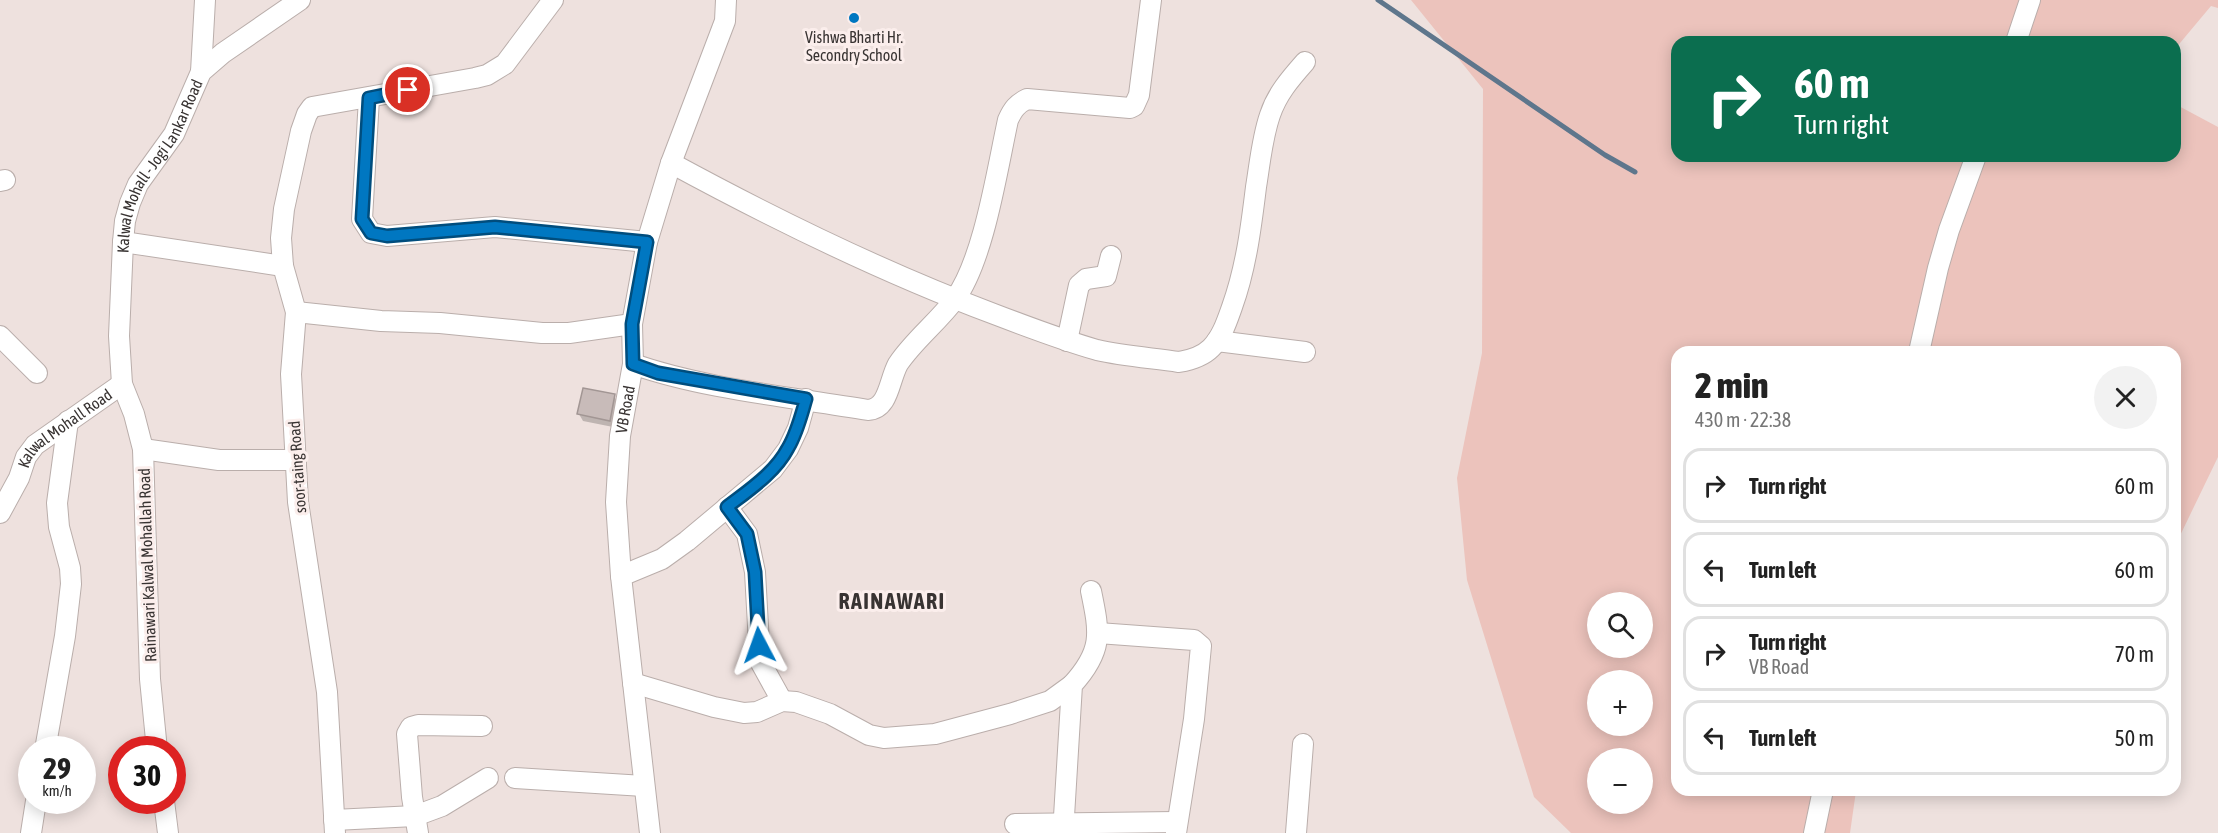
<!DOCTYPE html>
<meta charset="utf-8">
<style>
:root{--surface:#fff;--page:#f2f2f2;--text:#222;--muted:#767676;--line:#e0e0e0}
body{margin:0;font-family:"Asap Condensed",sans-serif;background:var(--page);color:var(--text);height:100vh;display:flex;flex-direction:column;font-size:22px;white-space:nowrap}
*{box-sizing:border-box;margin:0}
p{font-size:20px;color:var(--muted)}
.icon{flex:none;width:33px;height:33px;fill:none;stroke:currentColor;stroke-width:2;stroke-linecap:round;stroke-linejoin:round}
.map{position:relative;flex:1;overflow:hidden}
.sheet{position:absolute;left:1671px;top:346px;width:510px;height:450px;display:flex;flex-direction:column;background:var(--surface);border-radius:18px;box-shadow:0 3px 15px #0003}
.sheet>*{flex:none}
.guide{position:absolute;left:1671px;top:36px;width:510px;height:126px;border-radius:18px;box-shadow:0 3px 15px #0003;background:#0b6e4f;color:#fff;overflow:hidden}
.controls{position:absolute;left:1587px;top:592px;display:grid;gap:12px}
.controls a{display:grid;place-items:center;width:66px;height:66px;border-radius:50%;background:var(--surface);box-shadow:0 3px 15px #0003;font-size:30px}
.speed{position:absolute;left:18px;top:736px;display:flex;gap:12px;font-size:30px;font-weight:700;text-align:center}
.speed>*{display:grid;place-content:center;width:78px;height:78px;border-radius:50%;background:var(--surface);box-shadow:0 3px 15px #0003;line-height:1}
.speed small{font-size:15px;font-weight:400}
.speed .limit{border:9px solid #d22;background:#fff;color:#111}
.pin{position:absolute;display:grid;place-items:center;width:51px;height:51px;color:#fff;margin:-26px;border:3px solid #fff;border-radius:50%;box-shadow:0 2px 6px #0007}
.me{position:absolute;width:66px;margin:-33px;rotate:356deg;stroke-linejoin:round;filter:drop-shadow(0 0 4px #0008)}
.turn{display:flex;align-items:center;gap:21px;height:126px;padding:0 24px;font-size:27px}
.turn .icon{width:78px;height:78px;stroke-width:2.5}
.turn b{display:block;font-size:42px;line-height:51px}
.round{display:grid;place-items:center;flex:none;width:63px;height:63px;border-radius:32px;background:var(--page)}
.summary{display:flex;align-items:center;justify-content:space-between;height:102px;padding:0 24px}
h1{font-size:36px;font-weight:800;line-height:45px}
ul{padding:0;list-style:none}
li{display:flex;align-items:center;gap:18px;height:75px;margin:0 12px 9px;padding:0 12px;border:3px solid var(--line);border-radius:18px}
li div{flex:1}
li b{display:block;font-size:22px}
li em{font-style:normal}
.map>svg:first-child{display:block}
.green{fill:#ecc3bc;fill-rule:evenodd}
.shadow{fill:#0003}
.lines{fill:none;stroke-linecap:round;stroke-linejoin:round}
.stream{stroke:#5e768c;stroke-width:5}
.building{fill:#c8bbb9;stroke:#a29694;stroke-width:1.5}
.street-casing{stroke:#baaeab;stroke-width:22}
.street{stroke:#fff;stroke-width:20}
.route-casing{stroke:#004d7d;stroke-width:15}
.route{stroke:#0077c1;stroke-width:10}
.poi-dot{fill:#0077c1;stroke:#fbeeec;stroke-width:2}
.labels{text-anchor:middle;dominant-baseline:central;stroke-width:6;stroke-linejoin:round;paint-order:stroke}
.poi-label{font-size:16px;fill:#383332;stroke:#fbeeec}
.street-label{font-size:16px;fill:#383332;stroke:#fbeeec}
.district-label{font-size:22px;font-weight:bold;letter-spacing:1.5px;fill:#383332;stroke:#fbeeec}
</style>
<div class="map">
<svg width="2218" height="833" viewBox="0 0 2218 833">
<rect width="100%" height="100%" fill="#eee1de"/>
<!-- green -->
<path class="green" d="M1411,0H2218V8L2211,6L2175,49V42H1677V156H2175V104L2218,127V457L2175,546V352H1677V790L1856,791L1850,833H1571L1534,797L1467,580L1457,478L1482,353L1483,89ZM1598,603H1642V648H1598ZM1598,681H1642V726H1598ZM1598,759H1642V804H1598Z"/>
<!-- shadow -->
<polygon class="shadow" points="614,396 618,403 613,427 583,421 579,414"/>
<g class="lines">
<!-- stream -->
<polyline class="stream" points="1378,0 1605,155 1635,172"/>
</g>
<!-- building -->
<polygon class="building" points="583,388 615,394 610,421 577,414"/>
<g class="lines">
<!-- street casing -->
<g class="street-casing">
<g id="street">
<polyline points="2016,42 2030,0"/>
<polyline points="201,72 205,0"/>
<polyline points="369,98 362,219 371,233 387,236 495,227 647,242"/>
<path d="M671,163C776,220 882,272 994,314C1028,327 1062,340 1097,350C1123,356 1152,358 1179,362C1191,360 1202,357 1211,348C1222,337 1227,321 1232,307C1246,268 1251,228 1256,187C1260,163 1262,138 1270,115C1277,94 1290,79 1305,62"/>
<polyline points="0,181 5,180"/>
<polyline points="123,242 283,266"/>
<polyline points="296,312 381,321 440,323 542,333 569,333 632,324"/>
<polyline points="0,336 37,373"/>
<polyline points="1067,341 1079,285 1086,279 1106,276 1111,256"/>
<polyline points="1217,341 1305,352"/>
<polyline points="1919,352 1938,268 1949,230 1976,156"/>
<path d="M633,364C704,389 792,397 868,410C889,409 889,380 898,364C914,340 938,322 955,299C984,259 997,170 1008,120C1013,109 1017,104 1027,99L1130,108L1134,106L1139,95L1151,0"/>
<polyline points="143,449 219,460 296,460"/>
<polyline points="727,507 747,534 755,572 759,644 756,654 782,701"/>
<path id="s1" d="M0,513L19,478L26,457L35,445L122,384"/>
<polyline points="621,576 662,559 687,541 773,469 788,449 798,428 806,399"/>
<polyline points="1098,633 1194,640 1201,646 1194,719 1176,833"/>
<polyline points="633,683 714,707 744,713 757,712 782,701 796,702 830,714 869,735 884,738 935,734 1010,714 1050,701 1072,685"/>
<polyline points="45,750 65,636 71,584 70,568 59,527 57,503 68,421"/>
<path id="s2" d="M157,750L150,679L143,449L134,414L122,384L119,336L123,242L125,221L130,203L138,184L174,134L201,72L223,53L300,0"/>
<polyline points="515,778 644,786"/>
<polyline points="164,801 168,833"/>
<polyline points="334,820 415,816 442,806 488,778"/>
<polyline points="1015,824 1176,822"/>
<polyline points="31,833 36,801"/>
<polyline points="335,833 327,692 298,502 291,374 296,312 283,266 281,238 284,209 301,131 307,114 312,107 475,78 487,75 505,64 553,0"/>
<polyline points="418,833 412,797 407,734 411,727 418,725 482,726"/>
<path id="s3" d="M650,833L621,576L616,502L620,436L633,364L632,324L647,242L671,163L725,21L726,0"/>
<path d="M1063,833L1072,685C1103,651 1100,634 1091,591"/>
<polyline points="1296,833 1303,744"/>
<polyline points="1814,833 1823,790"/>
</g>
</g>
<!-- street -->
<use href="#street" class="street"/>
</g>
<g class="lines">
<!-- route casing -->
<g class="route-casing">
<path id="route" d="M408,90L369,98L362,219L371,233L387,236L495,227L647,242L632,324L633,364L658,373L806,399C801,416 797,433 788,448C775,473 749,490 727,507L747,534L755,572L759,645"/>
</g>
<!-- route -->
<use href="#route" class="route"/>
</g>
<!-- markers -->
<circle class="poi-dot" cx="854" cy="18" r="6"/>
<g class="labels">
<!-- poi labels -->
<g class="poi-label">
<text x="854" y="37">Vishwa Bharti Hr.<tspan x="854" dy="18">Secondry School</tspan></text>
</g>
<!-- street labels -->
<g class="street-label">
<text stroke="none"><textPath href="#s2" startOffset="597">Kalwal Mohall - Jogi Lankar Road</textPath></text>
<text stroke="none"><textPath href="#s3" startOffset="426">VB Road</textPath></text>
<text stroke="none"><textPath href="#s1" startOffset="110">Kalwal Mohall Road</textPath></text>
<text transform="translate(297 467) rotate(-94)">soor-taing Road</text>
<text transform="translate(147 565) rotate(-92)">Rainawari Kalwal Mohallah Road</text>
</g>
<!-- district labels -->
<g class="district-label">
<text x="892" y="601">RAINAWARI</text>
</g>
</g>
</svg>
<div class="controls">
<a><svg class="icon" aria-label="search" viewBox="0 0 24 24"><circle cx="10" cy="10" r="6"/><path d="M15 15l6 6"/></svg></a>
<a>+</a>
<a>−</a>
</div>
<div class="speed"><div>29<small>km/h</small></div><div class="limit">30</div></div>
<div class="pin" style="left:408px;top:90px;background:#d93025"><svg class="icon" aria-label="arrive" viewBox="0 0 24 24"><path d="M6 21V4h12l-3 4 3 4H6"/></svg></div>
<svg class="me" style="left:759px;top:645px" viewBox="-20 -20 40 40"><path d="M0-17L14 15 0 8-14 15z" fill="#0077c1" stroke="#fff" stroke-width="4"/></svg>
<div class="guide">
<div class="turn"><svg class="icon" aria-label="right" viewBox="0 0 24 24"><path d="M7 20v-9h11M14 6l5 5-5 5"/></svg><div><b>60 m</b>Turn right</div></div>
</div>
<section class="sheet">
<div class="summary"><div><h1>2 min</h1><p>430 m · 22:38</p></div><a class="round"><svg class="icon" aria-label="close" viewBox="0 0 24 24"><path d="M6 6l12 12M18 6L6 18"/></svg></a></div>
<ul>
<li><svg class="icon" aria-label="right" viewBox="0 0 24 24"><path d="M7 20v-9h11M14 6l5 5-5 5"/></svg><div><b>Turn right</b></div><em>60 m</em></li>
<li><svg class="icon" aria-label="left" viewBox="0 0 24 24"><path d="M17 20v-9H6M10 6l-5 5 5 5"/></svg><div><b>Turn left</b></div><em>60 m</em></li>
<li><svg class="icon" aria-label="right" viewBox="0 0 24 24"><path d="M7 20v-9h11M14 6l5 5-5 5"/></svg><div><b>Turn right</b><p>VB Road</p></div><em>70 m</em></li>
<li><svg class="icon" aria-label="left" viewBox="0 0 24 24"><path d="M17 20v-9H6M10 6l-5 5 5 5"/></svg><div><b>Turn left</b></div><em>50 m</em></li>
</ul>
</section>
</div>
